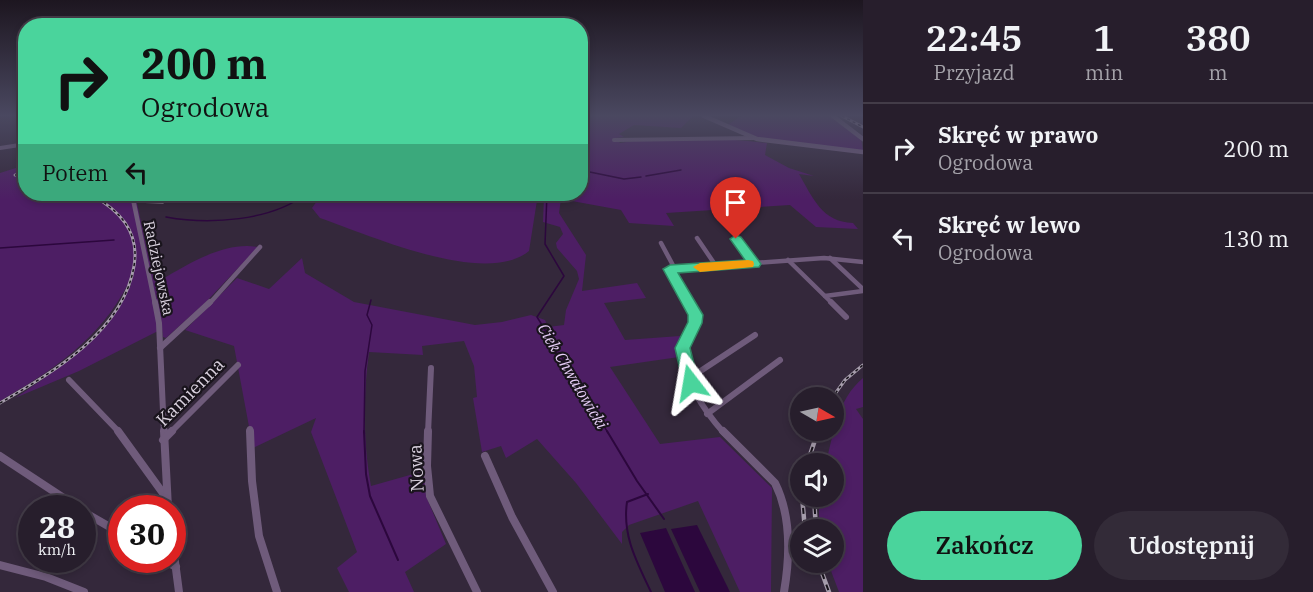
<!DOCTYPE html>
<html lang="pl">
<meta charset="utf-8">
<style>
:root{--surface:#271e2c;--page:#332b38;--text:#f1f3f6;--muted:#a4a2a9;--line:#433c48;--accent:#4ad49c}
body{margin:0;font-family:"IBM Plex Serif",serif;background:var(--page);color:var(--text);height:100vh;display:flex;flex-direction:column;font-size:22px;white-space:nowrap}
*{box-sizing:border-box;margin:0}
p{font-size:20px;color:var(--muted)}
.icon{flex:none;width:33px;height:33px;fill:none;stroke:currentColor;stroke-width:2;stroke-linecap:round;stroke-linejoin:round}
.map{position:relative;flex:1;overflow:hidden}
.sheet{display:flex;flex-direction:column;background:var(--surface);width:450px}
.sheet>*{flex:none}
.top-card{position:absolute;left:18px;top:18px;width:570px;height:183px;border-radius:24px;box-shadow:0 3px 9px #0003,0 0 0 2px var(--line);background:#4ad49c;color:#111;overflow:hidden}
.needle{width:39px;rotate:99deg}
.tools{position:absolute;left:790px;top:387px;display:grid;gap:12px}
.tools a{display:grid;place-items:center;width:54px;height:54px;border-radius:50%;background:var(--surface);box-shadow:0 3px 9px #0003,0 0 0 2px var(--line);font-size:30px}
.speed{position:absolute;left:18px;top:495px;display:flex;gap:12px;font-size:30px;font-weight:700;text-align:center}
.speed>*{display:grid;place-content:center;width:78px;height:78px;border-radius:50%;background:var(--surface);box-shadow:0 3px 9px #0003,0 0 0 2px var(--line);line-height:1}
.speed small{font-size:15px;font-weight:400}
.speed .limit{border:9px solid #d22;background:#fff;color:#111}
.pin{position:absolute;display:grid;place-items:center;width:51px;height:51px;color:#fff;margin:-62px -26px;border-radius:50% 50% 50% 0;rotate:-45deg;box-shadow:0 0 6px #0007}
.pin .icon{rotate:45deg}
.me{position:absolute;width:66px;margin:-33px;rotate:346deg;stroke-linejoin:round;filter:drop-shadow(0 0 4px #0008)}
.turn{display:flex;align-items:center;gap:21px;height:126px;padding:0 24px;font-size:27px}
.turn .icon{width:78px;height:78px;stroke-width:2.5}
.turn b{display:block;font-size:42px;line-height:51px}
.then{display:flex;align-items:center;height:57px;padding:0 24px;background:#0003;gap:12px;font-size:22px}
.eta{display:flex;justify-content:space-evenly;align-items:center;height:102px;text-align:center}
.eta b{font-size:36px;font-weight:600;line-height:42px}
.primary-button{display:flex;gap:12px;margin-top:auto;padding:12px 24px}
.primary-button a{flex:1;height:69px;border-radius:36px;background:var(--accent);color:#111;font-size:24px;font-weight:600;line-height:69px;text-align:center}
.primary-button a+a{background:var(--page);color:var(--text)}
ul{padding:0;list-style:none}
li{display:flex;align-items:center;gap:18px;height:90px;padding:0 24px;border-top:2px solid var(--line)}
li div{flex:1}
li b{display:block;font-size:22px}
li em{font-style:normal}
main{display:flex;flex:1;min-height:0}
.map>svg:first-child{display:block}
.green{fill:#4d1e64}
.water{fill:#2c073d}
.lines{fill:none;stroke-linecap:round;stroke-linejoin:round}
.stream-far1{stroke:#2c073d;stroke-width:1.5}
.stream{stroke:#2c073d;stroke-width:2}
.minor-far3{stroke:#6f5b7b;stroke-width:4}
.minor-far2{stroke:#6f5b7b;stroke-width:4.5}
.minor-far1{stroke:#6f5b7b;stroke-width:6}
.minor{stroke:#6f5b7b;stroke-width:8}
.tertiary{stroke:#6f5b7b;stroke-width:4.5}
.rail-far1-casing{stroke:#a69dac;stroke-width:3}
.rail-casing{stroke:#a69dac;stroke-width:4.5}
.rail-far1{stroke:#19141c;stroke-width:1.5;stroke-dasharray:3;stroke-linecap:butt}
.rail{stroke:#19141c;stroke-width:2;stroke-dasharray:6;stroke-linecap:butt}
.route{fill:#4ad49c;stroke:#308a65;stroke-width:1.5}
.slow{fill:#f59e0b}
.labels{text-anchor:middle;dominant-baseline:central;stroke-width:4.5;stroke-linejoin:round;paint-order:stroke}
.street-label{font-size:15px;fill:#dad2df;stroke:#19141c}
.water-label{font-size:16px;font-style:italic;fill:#e7cef7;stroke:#19141c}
.near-street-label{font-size:18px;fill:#dad2df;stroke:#19141c}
</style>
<main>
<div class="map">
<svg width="863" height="592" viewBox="0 0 863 592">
<rect width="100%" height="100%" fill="#34283b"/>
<!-- green -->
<g class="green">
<path d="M581,116H693L681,128L634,125L619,134L624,137L616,138L620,143C665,135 721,138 767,143L765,155L789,168L814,176L799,174C813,198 822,222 853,223L858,229L816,227L790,205L666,213L674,226L629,223L621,210L561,199L559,213L586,255L582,291L637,283L646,298L604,303L625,340L680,336L679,357L610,367L660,444L720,437L772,488L771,592H740L698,501L629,525L622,532V544L576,483L537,439L506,458L501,446L482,452L473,398L477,397L474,366L464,341L422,346L423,355L369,352C363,395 363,443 371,486L424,471L426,496L446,544L405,572L414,592H349L337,568L357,552L311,432L316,418L253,448L234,346L185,330L237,278L269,289L302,258L305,273L354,302L475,325L502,322L531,315L545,320L548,327L564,325L566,310L579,279L577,271L557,248L556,243L563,234L560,227L543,222L544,196V194H580Z"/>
<polygon points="741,116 830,116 861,138 863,151 757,138 726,126"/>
<path d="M25,165L26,194H135L147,250L161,280C188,264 225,241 258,247L206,302L166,338L163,337L162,329L156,332L79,371L15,398C62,367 105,336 131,285L128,284C100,339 52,371 0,401V173Z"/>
<path d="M322,194H538L529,251C485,287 369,235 320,218L312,208Z"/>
<path d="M863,378V407L856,409L863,419V592H839L828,563L834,562V530L819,529V497L834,496V464L826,463C834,432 837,400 863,378Z"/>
</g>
<!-- water -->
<g class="water">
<polygon points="697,525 730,592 700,592 671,529"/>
<polygon points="666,528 695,592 665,592 640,533"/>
</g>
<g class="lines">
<!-- stream-far1 -->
<g class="stream-far1">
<polyline points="580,170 624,179 641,177"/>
<polyline points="646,176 681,170"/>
<polyline points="547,194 545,244 564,276 537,317 557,349 556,353 561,354 563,360 567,361 608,433"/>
<path d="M166,217C209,225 271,221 306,194"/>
<polyline points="0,248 114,240"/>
<polyline points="364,433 365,371 372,325 367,315 371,300"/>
</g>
<!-- stream -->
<g class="stream">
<polyline points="364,431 366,474 370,496 398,560"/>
<polyline points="607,431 637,481 664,519"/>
<path d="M648,494L627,502C622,536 637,562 651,592"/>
</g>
<!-- minor-far3 -->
<g class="minor-far3">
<polyline points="614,140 753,138"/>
<polyline points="0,148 26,144"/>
<polyline points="132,194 133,200"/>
</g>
<!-- minor-far2 -->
<g class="minor-far2">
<polyline points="133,199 155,304"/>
<polyline points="697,238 716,266"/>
<polyline points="736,239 755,264"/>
<polyline points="661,243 675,269"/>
<polyline points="830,258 863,289"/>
<polyline points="788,260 833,304"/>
<polyline points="825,296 863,291"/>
<polyline points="209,304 260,247"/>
<polyline points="691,304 670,269 824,258 863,262"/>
</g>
<!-- minor-far1 -->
<g class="minor-far1">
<polyline points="155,302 159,323 164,433"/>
<path d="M690,302C701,326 687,325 683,345C678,374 706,413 724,433"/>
<polyline points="831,302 846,317"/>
<polyline points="160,348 210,302"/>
<polyline points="689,376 696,374 755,335"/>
<polyline points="69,380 120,433"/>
<polyline points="707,414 780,360"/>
<polyline points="250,429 250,433"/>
<polyline points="170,433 238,365"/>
<polyline points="428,433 431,368"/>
</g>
<!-- minor -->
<g class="minor">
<polyline points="118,431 165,496"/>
<polyline points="164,431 168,508"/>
<polyline points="250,431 252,481 259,536 277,592"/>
<polyline points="428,431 427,466 430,496 477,592"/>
<path d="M723,431L775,483C791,515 790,557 784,592"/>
<polyline points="163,440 172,431"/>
<polyline points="0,456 79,508"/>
<polyline points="485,456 512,517 553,592"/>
<polyline points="82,511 122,534"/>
<polyline points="172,539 179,592"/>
<polyline points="164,560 176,567"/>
<polyline points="0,565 46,577 84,592"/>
</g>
<!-- tertiary -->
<g class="tertiary">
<polyline points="704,116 757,139 863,152"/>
<polyline points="833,116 863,139"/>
</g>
<!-- rail-far1 casing -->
<g class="rail-far1-casing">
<g id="rail-far1">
<polyline points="842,116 863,127"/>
<polyline points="15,175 26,175"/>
<polyline points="103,197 127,201 163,202"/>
<polyline points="832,398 845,380 863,365"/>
<path d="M0,403C53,372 123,332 134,266C140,231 119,210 90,194"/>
<polyline points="817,433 818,430"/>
</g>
</g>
<!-- rail casing -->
<g class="rail-casing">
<g id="rail">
<polyline points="807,464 818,431"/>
<polyline points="821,464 822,459"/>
<polyline points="802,496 805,530"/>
<polyline points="814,496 816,530"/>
<polyline points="818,562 829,592"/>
</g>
</g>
<!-- rail-far1 -->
<use href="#rail-far1" class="rail-far1"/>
<!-- rail -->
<use href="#rail" class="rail"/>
</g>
<!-- sky -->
<linearGradient id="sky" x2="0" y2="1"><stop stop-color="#1d1620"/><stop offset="0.58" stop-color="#4a4860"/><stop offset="1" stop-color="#4a4860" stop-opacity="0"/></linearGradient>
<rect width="863" height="199" fill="url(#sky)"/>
<!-- route -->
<polygon class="route" points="736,235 741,237 759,261 761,264 759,267 678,273 703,315 702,323 690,348 699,383 697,388 691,390 685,388 683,383 675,348 688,322 688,315 663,269 670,265 745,260 730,239"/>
<!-- slow -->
<polygon class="slow" points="748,260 753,261 754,264 753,267 700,272 693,267 700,263"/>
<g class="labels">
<!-- street labels -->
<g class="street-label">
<text transform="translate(159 268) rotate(78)">Radziejowska</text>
</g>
<!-- water labels -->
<g class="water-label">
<text transform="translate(573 376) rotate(59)">Ciek Chwałowicki</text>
</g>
<!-- near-street labels -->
<g class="near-street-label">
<text transform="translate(190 392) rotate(-45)">Kamienna</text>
<text transform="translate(416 468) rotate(-93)">Nowa</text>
</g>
</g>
</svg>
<div class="tools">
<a><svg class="needle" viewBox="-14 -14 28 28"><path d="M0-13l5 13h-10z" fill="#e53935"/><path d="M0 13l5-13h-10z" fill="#a4a2a9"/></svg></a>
<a><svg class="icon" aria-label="sound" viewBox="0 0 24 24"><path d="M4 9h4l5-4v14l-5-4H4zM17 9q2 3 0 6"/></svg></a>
<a><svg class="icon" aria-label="layers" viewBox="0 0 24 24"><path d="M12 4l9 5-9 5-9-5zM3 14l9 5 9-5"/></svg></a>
</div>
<div class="speed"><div>28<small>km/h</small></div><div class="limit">30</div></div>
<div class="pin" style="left:736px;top:239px;background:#d93025"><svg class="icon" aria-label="arrive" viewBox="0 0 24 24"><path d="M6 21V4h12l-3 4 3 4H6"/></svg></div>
<svg class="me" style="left:691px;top:383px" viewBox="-20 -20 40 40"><path d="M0-17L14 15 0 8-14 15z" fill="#4ad49c" stroke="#fff" stroke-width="4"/></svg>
<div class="top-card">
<div class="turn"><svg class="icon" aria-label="right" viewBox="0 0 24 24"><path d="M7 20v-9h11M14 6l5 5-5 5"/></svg><div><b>200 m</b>Ogrodowa</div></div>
<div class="then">Potem<svg class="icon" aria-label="left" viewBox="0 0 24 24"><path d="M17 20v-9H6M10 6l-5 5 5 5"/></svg></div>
</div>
</div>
<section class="sheet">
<div class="eta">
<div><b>22:45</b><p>Przyjazd</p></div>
<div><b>1</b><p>min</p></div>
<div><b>380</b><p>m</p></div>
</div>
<ul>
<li><svg class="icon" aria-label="right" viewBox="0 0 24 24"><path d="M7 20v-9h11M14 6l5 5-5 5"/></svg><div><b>Skręć w prawo</b><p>Ogrodowa</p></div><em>200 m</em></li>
<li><svg class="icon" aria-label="left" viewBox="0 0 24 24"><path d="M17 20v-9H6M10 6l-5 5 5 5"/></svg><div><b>Skręć w lewo</b><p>Ogrodowa</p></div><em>130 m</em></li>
</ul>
<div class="primary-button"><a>Zakończ</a><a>Udostępnij</a></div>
</section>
</main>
